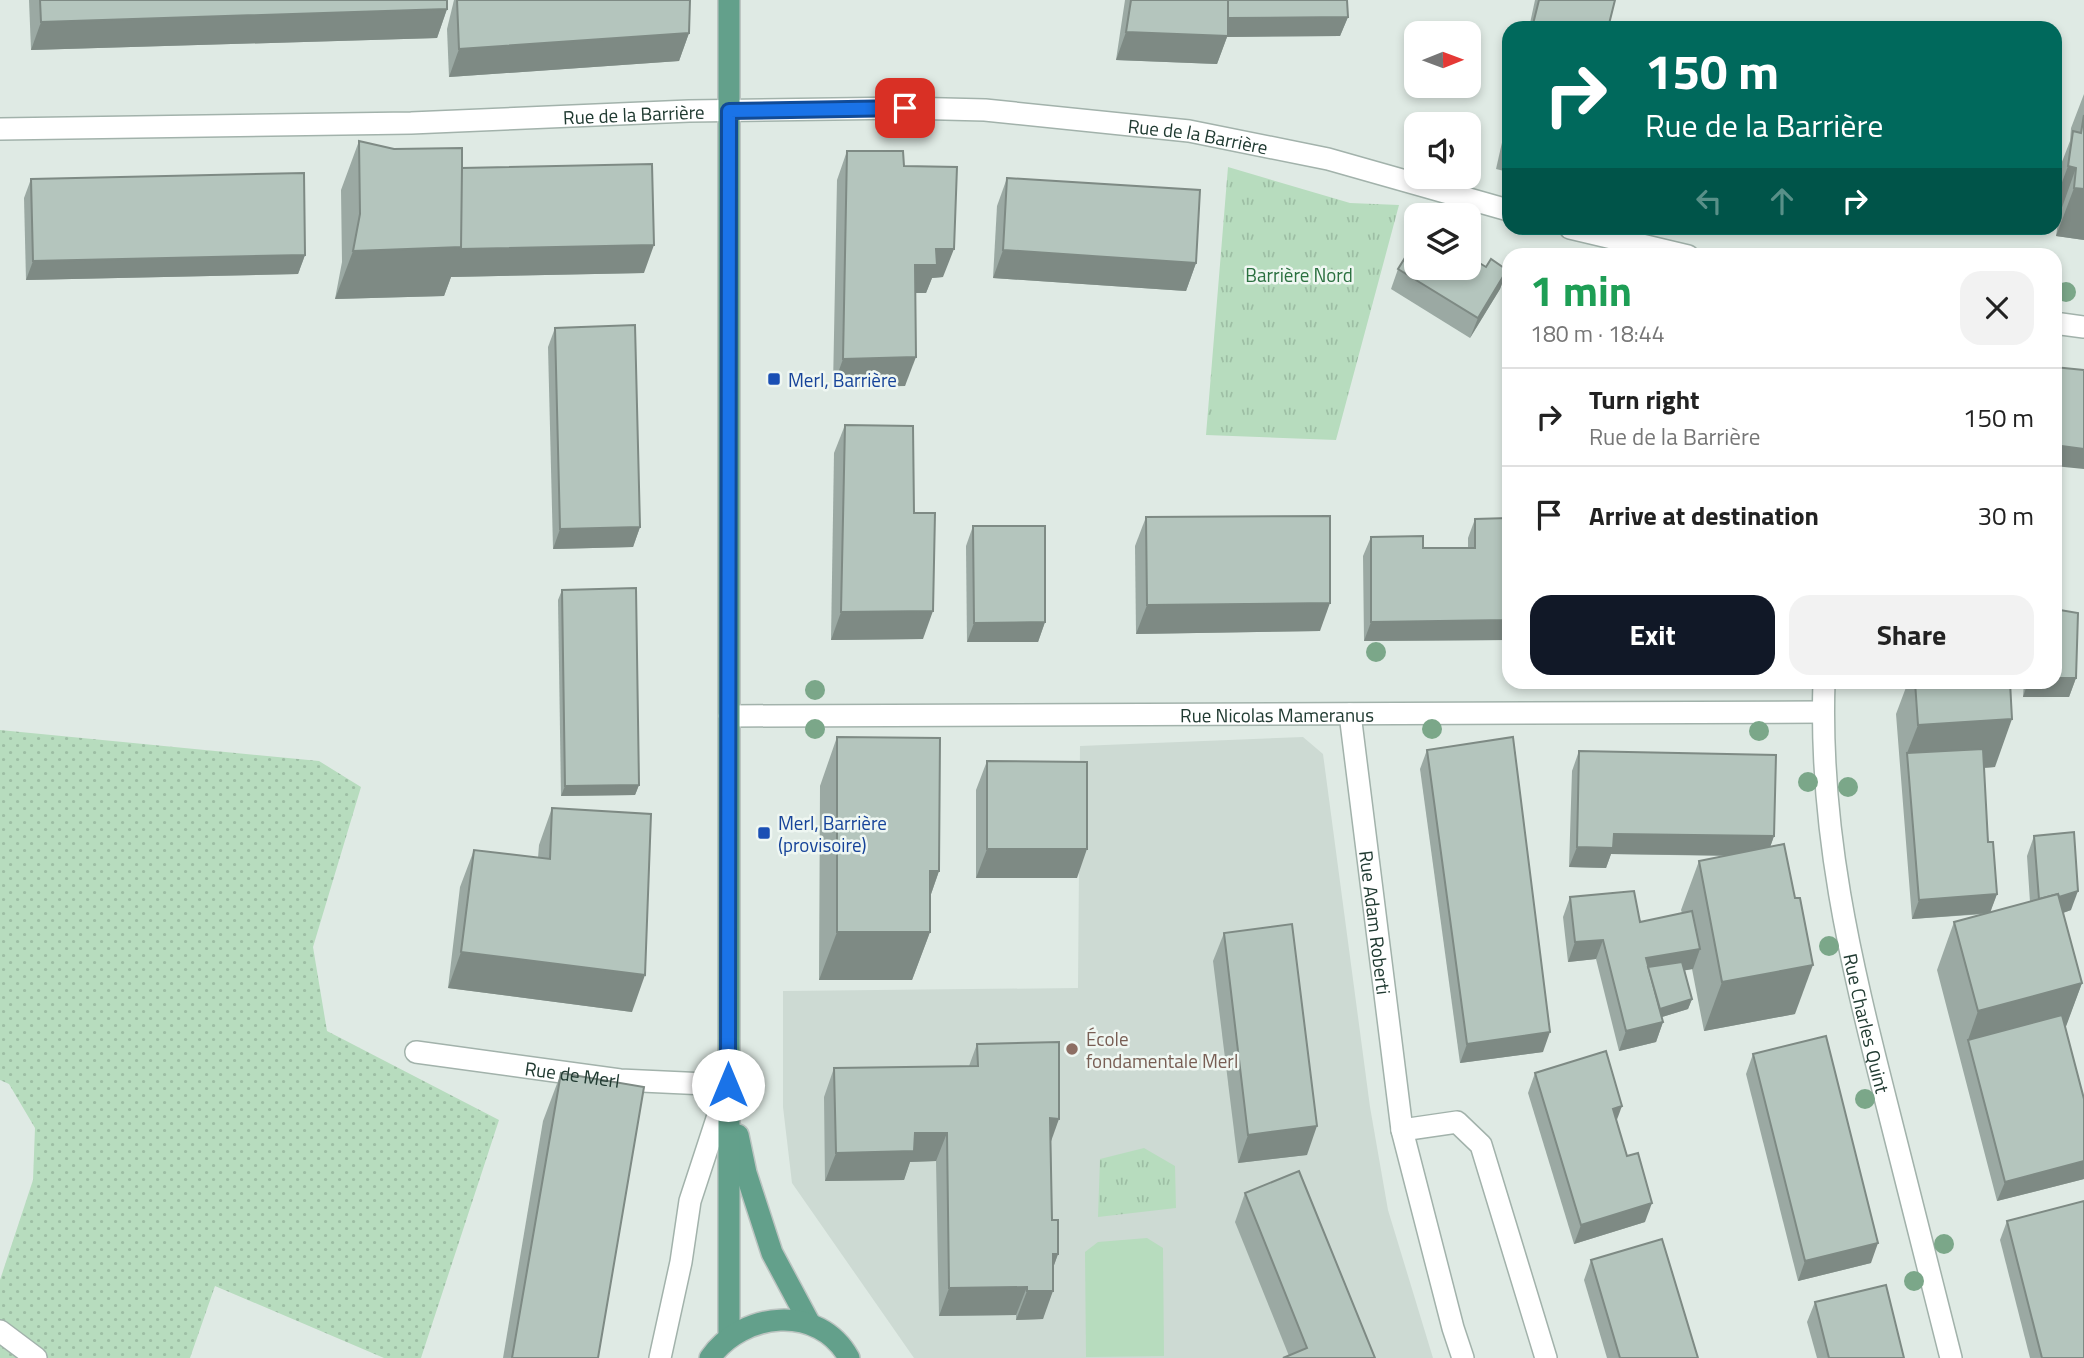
<!DOCTYPE html>
<meta charset="utf-8">
<style>
:root{--surface:#fff;--page:#f2f2f2;--text:#222;--muted:#767676;--line:#e0e0e0;--accent:#111827}
body{margin:0;font-family:"Titillium Web",sans-serif;background:var(--page);color:var(--text);height:100vh;display:flex;flex-direction:column;font-size:26px;white-space:nowrap}
*{box-sizing:border-box;margin:0}
p{font-size:23px;color:var(--muted)}
.icon{flex:none;width:38px;height:38px;fill:none;stroke:currentColor;stroke-width:2;stroke-linecap:round;stroke-linejoin:round}
.map{position:relative;flex:1;overflow:hidden}
.details{position:absolute;left:1502px;top:248px;width:560px;height:441px;display:flex;flex-direction:column;background:var(--surface);border-radius:21px;box-shadow:0 4px 10px #0003}
.details>*{flex:none}
.guide{position:absolute;left:1502px;top:21px;width:560px;height:214px;border-radius:21px;box-shadow:0 4px 10px #0003;background:#00695c;color:#fff;overflow:hidden}
.needle{width:46px;rotate:89deg}
.fabs{position:absolute;left:1404px;top:21px;display:grid;gap:14px}
.fabs a{display:grid;place-items:center;width:77px;height:77px;border-radius:14px;background:var(--surface);box-shadow:0 4px 10px #0003;font-size:35px}
.pin{position:absolute;display:grid;place-items:center;width:60px;height:60px;color:#fff;margin:-30px;border-radius:14px;box-shadow:0 4px 10px #0006}
.me{position:absolute;width:77px;margin:-38px;rotate:0deg;stroke-linejoin:round;filter:drop-shadow(0 0 5px #0008)}
.turn{display:flex;align-items:center;gap:24px;height:147px;padding:0 28px;font-size:32px}
.turn .icon{width:91px;height:91px;stroke-width:2.5}
.turn b{display:block;font-size:49px;line-height:60px}
.lanes{display:flex;align-items:center;height:66px;padding:0 28px;background:#0003;justify-content:center;gap:35px;direction:ltr}
.lanes .off{opacity:.35}
.round{display:grid;place-items:center;flex:none;width:74px;height:74px;border-radius:21px;background:var(--page)}
.headline{display:flex;align-items:center;justify-content:space-between;height:119px;padding:0 28px}
h1{font-size:42px;font-weight:700;line-height:52px;color:#1e9e55}
.action{display:flex;gap:14px;margin-top:auto;padding:14px 28px}
.action a{flex:1;height:80px;border-radius:21px;background:var(--accent);color:#fff;font-size:28px;font-weight:700;line-height:80px;text-align:center}
.action a+a{background:var(--page);color:var(--text)}
ul{padding:0;list-style:none}
li{display:flex;align-items:center;gap:21px;height:98px;padding:0 28px;border-top:2px solid var(--line)}
li div{flex:1}
li b{display:block;font-size:26px}
li em{font-style:normal}
.map>svg:first-child{display:block}
.built{fill:#cddad3}
.grass{fill:url(#grass-dots)}
.park{fill:url(#park-tufts)}
.garden{fill:#b7dcbe}
.lines{fill:none;stroke-linecap:round;stroke-linejoin:round}
.minor-casing{stroke:#a2b2ab;stroke-width:24}
.major-casing{stroke:#bcc4c1;stroke-width:24}
.minor{stroke:#fff;stroke-width:21}
.major{stroke:#63a08b;stroke-width:21}
.tree{fill:#7ba789}
.wall{fill:#9ba9a3}
.shaded-wall{fill:#7e8a84}
.building{fill:#b4c5bd;stroke:#7e8a84;stroke-width:2}
.route-casing{stroke:#114b97;stroke-width:18}
.route{stroke:#1a73e8;stroke-width:12}
.transit-dot{fill:#1a4fb4;stroke:#eff7f2;stroke-width:2.5}
.education-dot{fill:#8d6e63;stroke:#eff7f2;stroke-width:2.5}
.labels{text-anchor:middle;dominant-baseline:central;stroke-width:5;stroke-linejoin:round;paint-order:stroke}
.street-label{font-size:19px;fill:#203a31;stroke:#eff7f2}
.park-label{font-size:19px;fill:#2a703f;stroke:#eff7f2}
.transit-label{font-size:19px;fill:#164399;stroke:#eff7f2;text-anchor:start}
.education-label{font-size:19px;fill:#785e54;stroke:#eff7f2;text-anchor:start}
</style>
<div class="map">
<svg width="2084" height="1358" viewBox="0 0 2084 1358">
<defs>
<pattern id="grass-dots" width="8" height="8" patternUnits="userSpaceOnUse" patternTransform="scale(1.75)"><rect width="8" height="8" fill="#b7dcbe"/><path d="M2 2h.1M6 6h.1" fill="none" stroke="#9dbea4" stroke-width="1.8" stroke-linecap="round"/></pattern>
<pattern id="park-tufts" width="24" height="20" patternUnits="userSpaceOnUse" patternTransform="scale(1.75)"><rect width="24" height="20" fill="#b7dcbe"/><path d="M3 7l-1-3M5 7V3M7 7l1-3M15 17l-1-3M17 17v-4M19 17l1-3" fill="none" stroke="#9dbea4"/></pattern>
</defs>
<rect width="100%" height="100%" fill="#dfeae4"/>
<!-- built -->
<polygon class="built" points="1303,737 1323,754 1370,1107 1388,1210 1433,1358 914,1358 792,1183 783,1107 783,991 1078,988 1080,746"/>
<!-- grass -->
<polygon class="grass" points="0,730 319,761 361,787 313,947 327,1031 499,1120 421,1358 384,1358 215,1286 190,1358 0,1358 0,1280 33,1180 35,1128 9,1084 0,1080"/>
<!-- park -->
<g class="park">
<polygon points="1228,167 1350,203 1399,205 1336,440 1206,435"/>
<polygon points="1144,1148 1175,1166 1176,1208 1098,1217 1100,1159"/>
</g>
<!-- garden -->
<polygon class="garden" points="1147,1238 1163,1248 1164,1356 1086,1357 1085,1252 1098,1242"/>
<g class="lines">
<!-- minor casing -->
<g class="minor-casing">
<g id="minor">
<path id="s1" d="M0,129L411,123L689,111L905,108L985,110L1189,131L1328,159L1508,210"/>
<polyline points="1570,228 1688,256"/>
<polyline points="2054,323 2084,327"/>
<path id="s2" d="M1824,682C1819,830 1850,959 1886,1101C1908,1187 1929,1272 1951,1358"/>
<path id="s3" d="M1350,714L1402,1130L1453,1328L1463,1358"/>
<path id="s4" d="M729,716L1823,712"/>
<path id="s5" d="M416,1052L620,1080L728,1085L690,1201L681,1262L660,1358"/>
<polyline points="1402,1130 1457,1122 1481,1145 1546,1358"/>
<polyline points="0,1331 36,1358"/>
</g>
</g>
<!-- major casing -->
<g class="major-casing">
<g id="major">
<polyline points="738,1135 746,1173 772,1253 810,1324"/>
<polyline points="729,1336 729,0"/>
<path d="M710,1358C742,1312 819,1303 849,1358"/>
</g>
</g>
<!-- minor -->
<use href="#minor" class="minor"/>
<!-- major -->
<use href="#major" class="major"/>
</g>
<!-- trees -->
<g class="tree">
<circle cx="2066" cy="292" r="10"/>
<circle cx="1376" cy="652" r="10"/>
<circle cx="815" cy="690" r="10"/>
<circle cx="815" cy="729" r="10"/>
<circle cx="1432" cy="729" r="10"/>
<circle cx="1759" cy="731" r="10"/>
<circle cx="1808" cy="782" r="10"/>
<circle cx="1848" cy="787" r="10"/>
<circle cx="1829" cy="946" r="10"/>
<circle cx="1865" cy="1099" r="10"/>
<circle cx="1944" cy="1244" r="10"/>
<circle cx="1914" cy="1281" r="10"/>
</g>
<!-- wall -->
<g class="wall">
<polygon points="29,0 447,0 447,9 437,38 31,50"/>
<polygon points="454,0 690,0 689,33 679,61 449,77 447,29"/>
<polygon points="1125,0 1347,0 1348,17 1340,36 1227,37 1217,64 1116,60"/>
<polygon points="1535,0 1615,0 1608,28 1529,28"/>
<polygon points="2084,94 2084,240 2056,236 2059,216 2054,215 2055,180 2070,141 2071,128"/>
<polygon points="1508,116 1508,172 1496,169"/>
<polygon points="359,141 462,168 644,273 451,277 444,296 335,299 342,262 341,190"/>
<polygon points="847,151 904,166 943,277 932,278 926,293 915,293 905,386 833,387 837,180"/>
<polygon points="1007,178 1196,263 1186,291 993,278 997,206"/>
<polygon points="31,179 305,255 298,274 26,280 24,198"/>
<polygon points="1486,267 1507,270 1500,289 1470,338 1391,289 1398,269"/>
<polygon points="555,328 640,527 633,547 553,549 548,347"/>
<polygon points="845,425 923,639 831,640 834,453"/>
<polygon points="1146,517 1320,631 1136,634 1135,546"/>
<polygon points="1475,519 1508,640 1364,641 1363,556 1371,537 1423,548 1468,548 1468,538"/>
<polygon points="973,526 1045,622 1038,642 967,642 966,546"/>
<polygon points="562,590 639,785 635,795 561,796 558,600"/>
<polygon points="2076,678 2069,697 2023,697 2024,682 2054,682"/>
<polygon points="1908,682 1915,682 1995,767 1984,768 1988,842 1997,894 1990,912 2030,902 2027,856 2034,836 2071,910 2063,913 2082,983 2065,1028 2084,1099 2084,1179 1997,1201 1937,970 1954,922 1985,914 1912,919 1896,714"/>
<polygon points="837,737 939,871 930,897 930,932 912,980 819,980 820,786"/>
<polygon points="1427,750 1543,1052 1460,1063 1420,769"/>
<polygon points="1579,751 1774,836 1770,847 1795,1014 1704,1031 1692,969 1684,970 1692,999 1688,1009 1662,1017 1663,1022 1656,1042 1619,1051 1596,959 1568,962 1563,917 1570,897 1640,922 1682,913 1681,910 1699,861 1727,856 1611,854 1606,868 1569,867 1572,771"/>
<polygon points="987,761 1077,878 976,878 976,790"/>
<polygon points="552,808 632,1012 448,988 460,887 474,850 538,858 539,845"/>
<polygon points="1224,933 1307,1155 1238,1163 1213,961"/>
<polygon points="977,1044 1051,1143 1052,1220 1058,1254 1053,1268 1043,1319 1016,1320 1016,1315 939,1316 936,1161 910,1162 904,1180 825,1181 824,1097 834,1068 969,1066"/>
<polygon points="1753,1054 1871,1263 1798,1281 1746,1074"/>
<polygon points="561,1073 598,1358 503,1358 543,1121"/>
<polygon points="1535,1073 1617,1122 1645,1222 1574,1244 1528,1093"/>
<polygon points="1245,1193 1375,1358 1289,1356 1235,1222"/>
<polygon points="2007,1221 2084,1358 2030,1358 2000,1240"/>
<polygon points="1591,1260 1698,1358 1607,1358 1584,1280"/>
<polygon points="1815,1302 1904,1358 1817,1358 1807,1322"/>
</g>
<!-- shaded-wall -->
<g class="shaded-wall">
<polygon points="447,9 437,38 31,50 41,22"/>
<polygon points="1348,17 1340,36 1227,37 1217,64 1116,60 1126,32 1226,18"/>
<polygon points="689,33 679,61 449,77 459,49"/>
<polygon points="2068,166 2076,168 2059,216 2054,215 2054,204"/>
<polygon points="2074,188 2084,189 2084,240 2056,236"/>
<polygon points="1963,228 1990,228 1989,231"/>
<polygon points="654,245 644,273 451,277 444,296 335,299 353,251 462,247"/>
<polygon points="936,249 954,249 943,277 932,278 926,293 904,293 915,265"/>
<polygon points="1003,250 1196,263 1186,291 993,278"/>
<polygon points="305,255 298,274 26,280 33,261"/>
<polygon points="1507,270 1500,289 1470,338 1478,318"/>
<polygon points="916,357 905,386 833,387 843,359"/>
<polygon points="2054,445 2084,449 2084,469 2054,466"/>
<polygon points="640,527 633,547 553,549 560,529"/>
<polygon points="1330,603 1320,631 1136,634 1147,605"/>
<polygon points="933,611 923,639 831,640 841,612"/>
<polygon points="1508,620 1508,640 1364,641 1371,622"/>
<polygon points="1045,622 1038,642 967,642 974,623"/>
<polygon points="2054,678 2076,678 2069,697 2023,697 2028,682 2054,682"/>
<polygon points="2012,719 1995,767 1909,773 1907,753 1918,725"/>
<polygon points="639,785 635,795 561,796 565,786"/>
<polygon points="1614,834 1774,836 1767,856 1611,854 1606,868 1569,867 1577,847"/>
<polygon points="987,849 1087,849 1077,878 976,878"/>
<polygon points="930,871 939,871 922,920"/>
<polygon points="2078,891 2071,910 2032,924 2039,904"/>
<polygon points="1997,894 1990,913 1912,919 1919,900"/>
<polygon points="837,932 930,932 912,980 819,980"/>
<polygon points="1603,940 1596,959 1568,962 1575,942"/>
<polygon points="1700,949 1693,969 1645,977 1646,958"/>
<polygon points="461,952 645,975 632,1012 448,988"/>
<polygon points="1813,965 1795,1014 1704,1031 1722,982"/>
<polygon points="2082,983 2064,1032 1968,1040 1978,1011"/>
<polygon points="1692,999 1688,1009 1649,1021 1653,1011"/>
<polygon points="1663,1022 1656,1042 1619,1051 1626,1031"/>
<polygon points="1550,1032 1543,1052 1460,1063 1467,1044"/>
<polygon points="1622,1106 1615,1125 1613,1109"/>
<polygon points="1050,1118 1059,1119 1049,1147"/>
<polygon points="1317,1126 1307,1155 1238,1163 1248,1135"/>
<polygon points="915,1133 947,1133 936,1161 910,1162 904,1180 825,1181 836,1153"/>
<polygon points="2084,1161 2084,1179 1997,1201 2005,1182"/>
<polygon points="1652,1203 1645,1222 1574,1244 1581,1225"/>
<polygon points="1878,1243 1871,1263 1798,1281 1805,1261"/>
<polygon points="1053,1254 1058,1254 1048,1282"/>
<polygon points="1027,1287 1016,1315 939,1316 949,1288"/>
<polygon points="1027,1291 1053,1291 1043,1319 1016,1320"/>
</g>
<!-- building -->
<g class="building">
<polygon points="40,0 447,0 447,9 41,22"/>
<polygon points="457,0 690,0 689,33 459,49"/>
<polygon points="1131,0 1228,0 1228,36 1126,32"/>
<polygon points="1228,0 1347,0 1348,17 1228,18"/>
<polygon points="1539,0 1615,0 1608,28 1532,28"/>
<polygon points="2084,115 2084,189 2074,188 2076,168 2068,166 2073,131 2081,133"/>
<polygon points="359,141 394,149 462,148 462,247 353,251 360,214"/>
<polygon points="847,151 903,151 904,166 957,167 954,249 936,249 937,265 915,265 916,357 843,359"/>
<polygon points="652,164 654,245 461,249 462,168"/>
<polygon points="304,173 305,255 33,261 31,179"/>
<polygon points="1007,178 1200,190 1196,263 1003,250"/>
<polygon points="1416,240 1416,268 1468,268 1468,256 1486,267 1491,259 1507,270 1478,318 1398,269"/>
<polygon points="635,325 640,527 560,529 555,328"/>
<polygon points="2054,367 2084,370 2084,449 2054,445"/>
<polygon points="845,425 913,426 914,513 935,513 933,611 841,612"/>
<polygon points="1330,516 1330,603 1147,605 1146,517"/>
<polygon points="1508,518 1508,620 1371,622 1371,537 1423,536 1423,548 1475,548 1475,519"/>
<polygon points="973,526 1045,526 1045,622 974,623"/>
<polygon points="636,588 639,785 565,786 562,590"/>
<polygon points="2054,609 2078,613 2076,678 2054,678"/>
<polygon points="1915,682 2010,682 2012,719 1918,725"/>
<polygon points="837,737 940,738 939,871 930,871 930,932 837,932"/>
<polygon points="1513,737 1550,1032 1467,1044 1427,750"/>
<polygon points="1983,749 1988,842 1993,842 1997,894 1919,900 1907,753"/>
<polygon points="1579,751 1776,755 1774,836 1614,834 1613,848 1577,847"/>
<polygon points="987,761 1087,762 1087,849 987,849"/>
<polygon points="552,808 651,814 645,975 461,952 474,850 550,859"/>
<polygon points="2074,832 2078,891 2059,897 2058,894 2039,899 2034,836"/>
<polygon points="1784,844 1795,898 1800,898 1813,965 1722,982 1699,861"/>
<polygon points="1634,891 1640,922 1692,911 1700,949 1646,958 1663,1022 1626,1031 1603,940 1575,942 1570,897"/>
<polygon points="2058,894 2082,983 1978,1011 1954,922"/>
<polygon points="1292,924 1317,1126 1248,1135 1224,933"/>
<polygon points="1682,962 1692,999 1660,1009 1648,967"/>
<polygon points="2062,1015 2084,1099 2084,1161 2005,1182 1968,1040"/>
<polygon points="1826,1036 1878,1243 1805,1261 1753,1054"/>
<polygon points="1059,1042 1059,1119 1050,1118 1052,1220 1058,1220 1058,1254 1053,1254 1053,1291 1027,1291 1027,1287 949,1288 947,1133 915,1133 914,1151 836,1153 834,1068 978,1066 977,1044"/>
<polygon points="1606,1051 1622,1106 1613,1109 1627,1156 1638,1153 1652,1203 1581,1225 1535,1073"/>
<polygon points="561,1073 644,1087 598,1358 512,1358"/>
<polygon points="1299,1171 1375,1358 1283,1358 1307,1348 1245,1193"/>
<polygon points="2084,1201 2084,1358 2042,1358 2007,1221"/>
<polygon points="1662,1239 1698,1358 1620,1358 1591,1260"/>
<polygon points="1886,1285 1904,1358 1829,1358 1815,1302"/>
</g>
<g class="lines">
<!-- route casing -->
<g class="route-casing">
<polyline id="route" points="728,1085 729,111 905,108"/>
</g>
<!-- route -->
<use href="#route" class="route"/>
</g>
<!-- markers -->
<g class="transit-dot">
<rect x="767" y="372" width="14" height="14" rx="3.5"/>
<rect x="757" y="826" width="14" height="14" rx="3.5"/>
</g>
<circle class="education-dot" cx="1072" cy="1049" r="7"/>
<g class="labels">
<!-- street labels -->
<g class="street-label">
<text stroke="none"><textPath href="#s1" startOffset="634">Rue de la Barrière</textPath></text>
<text stroke="none"><textPath href="#s1" startOffset="1200">Rue de la Barrière</textPath></text>
<text stroke="none"><textPath href="#s4" startOffset="548">Rue Nicolas Mameranus</textPath></text>
<text stroke="none"><textPath href="#s3" startOffset="210">Rue Adam Roberti</textPath></text>
<text stroke="none"><textPath href="#s2" startOffset="345">Rue Charles Quint</textPath></text>
<text stroke="none"><textPath href="#s5" startOffset="158">Rue de Merl</textPath></text>
</g>
<!-- park labels -->
<g class="park-label">
<text x="1299" y="274">Barrière Nord</text>
</g>
<!-- transit labels -->
<g class="transit-label">
<text x="788" y="379">Merl, Barrière</text>
<text x="778" y="822">Merl, Barrière<tspan x="778" dy="22">(provisoire)</tspan></text>
</g>
<!-- education labels -->
<g class="education-label">
<text x="1086" y="1038">École<tspan x="1086" dy="22">fondamentale Merl</tspan></text>
</g>
</g>
</svg>
<div class="fabs">
<a><svg class="needle" viewBox="-14 -14 28 28"><path d="M0-13l5 13h-10z" fill="#e53935"/><path d="M0 13l5-13h-10z" fill="#767676"/></svg></a>
<a><svg class="icon" aria-label="sound" viewBox="0 0 24 24"><path d="M4 9h4l5-4v14l-5-4H4zM17 9q2 3 0 6"/></svg></a>
<a><svg class="icon" aria-label="layers" viewBox="0 0 24 24"><path d="M12 4l9 5-9 5-9-5zM3 14l9 5 9-5"/></svg></a>
</div>
<div class="pin" style="left:905px;top:108px;background:#d93025"><svg class="icon" aria-label="arrive" viewBox="0 0 24 24"><path d="M6 21V4h12l-3 4 3 4H6"/></svg></div>
<svg class="me" style="left:728px;top:1085px" viewBox="-20 -20 40 40"><circle r="19" fill="#fff"/><path d="M0-13L10 11 0 6-10 11z" fill="#1a73e8"/></svg>
<div class="guide">
<div class="turn"><svg class="icon" aria-label="right" viewBox="0 0 24 24"><path d="M7 20v-9h11M14 6l5 5-5 5"/></svg><div><b>150 m</b>Rue de la Barrière</div></div>
<div class="lanes"><svg class="icon off" aria-label="left" viewBox="0 0 24 24"><path d="M17 20v-9H6M10 6l-5 5 5 5"/></svg><svg class="icon off" aria-label="ahead" viewBox="0 0 24 24"><path d="M12 20V5M6 11l6-6 6 6"/></svg><svg class="icon" aria-label="right" viewBox="0 0 24 24"><path d="M7 20v-9h11M14 6l5 5-5 5"/></svg></div>
</div>
<section class="details">
<div class="headline"><div><h1>1 min</h1><p>180 m · 18:44</p></div><a class="round"><svg class="icon" aria-label="close" viewBox="0 0 24 24"><path d="M6 6l12 12M18 6L6 18"/></svg></a></div>
<ul>
<li><svg class="icon" aria-label="right" viewBox="0 0 24 24"><path d="M7 20v-9h11M14 6l5 5-5 5"/></svg><div><b>Turn right</b><p>Rue de la Barrière</p></div><em>150 m</em></li>
<li><svg class="icon" aria-label="arrive" viewBox="0 0 24 24"><path d="M6 21V4h12l-3 4 3 4H6"/></svg><div><b>Arrive at destination</b></div><em>30 m</em></li>
</ul>
<div class="action"><a>Exit</a><a>Share</a></div>
</section>
</div>
